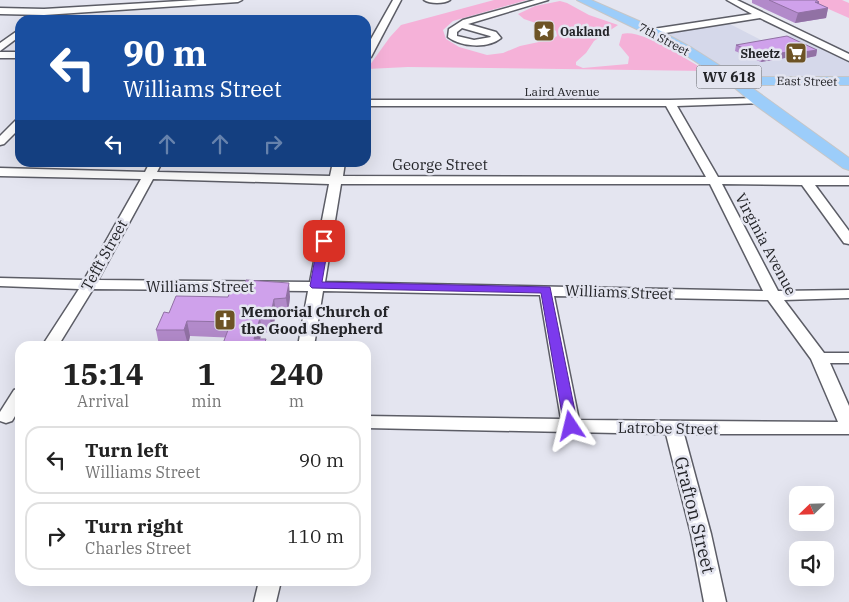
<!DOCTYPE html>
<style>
:root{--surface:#fff;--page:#f6f6f6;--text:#222;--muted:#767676;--line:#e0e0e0}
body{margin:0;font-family:"IBM Plex Serif",serif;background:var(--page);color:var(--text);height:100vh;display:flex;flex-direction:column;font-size:19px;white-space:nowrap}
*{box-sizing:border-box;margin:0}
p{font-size:16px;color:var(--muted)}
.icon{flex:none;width:28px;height:28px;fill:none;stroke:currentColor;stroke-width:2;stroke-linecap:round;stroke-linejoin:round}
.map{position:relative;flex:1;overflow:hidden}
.side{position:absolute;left:15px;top:341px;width:356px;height:245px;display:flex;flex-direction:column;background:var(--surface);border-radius:15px;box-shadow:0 5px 20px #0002}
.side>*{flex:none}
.top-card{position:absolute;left:15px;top:15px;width:356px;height:152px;border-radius:15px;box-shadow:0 5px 20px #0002;background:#1a4fa0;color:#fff;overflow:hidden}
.needle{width:32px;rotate:247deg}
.controls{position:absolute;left:789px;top:486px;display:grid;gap:10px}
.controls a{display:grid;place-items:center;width:45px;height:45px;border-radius:10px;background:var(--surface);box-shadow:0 5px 20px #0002;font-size:25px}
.pin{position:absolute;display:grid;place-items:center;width:42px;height:42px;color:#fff;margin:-21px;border-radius:10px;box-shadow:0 2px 8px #0006}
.me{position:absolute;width:55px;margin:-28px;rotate:350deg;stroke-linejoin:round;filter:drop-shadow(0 0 4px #0008)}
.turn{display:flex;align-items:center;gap:18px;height:105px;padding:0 25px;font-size:22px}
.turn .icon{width:65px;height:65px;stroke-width:2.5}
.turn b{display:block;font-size:35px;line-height:42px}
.lanes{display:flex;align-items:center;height:48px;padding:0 25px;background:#0003;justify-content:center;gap:25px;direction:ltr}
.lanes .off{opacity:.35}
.eta{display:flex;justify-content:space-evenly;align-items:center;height:85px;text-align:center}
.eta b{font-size:30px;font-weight:800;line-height:35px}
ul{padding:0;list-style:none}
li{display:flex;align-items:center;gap:15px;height:68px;margin:0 10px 8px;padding:0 15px;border:2px solid var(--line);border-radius:15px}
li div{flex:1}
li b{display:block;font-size:19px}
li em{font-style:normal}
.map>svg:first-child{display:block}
.built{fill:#d5d8ea}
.green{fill:#f5b1d8}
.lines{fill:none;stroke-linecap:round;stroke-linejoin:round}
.minor-casing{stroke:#5c5d66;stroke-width:3}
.major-casing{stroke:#c6c6c7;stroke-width:2}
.minor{fill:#fff;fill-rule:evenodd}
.major{fill:#9ccdfa;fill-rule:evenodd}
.wall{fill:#b28aca}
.shaded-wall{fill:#9171a4}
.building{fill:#cfa1eb;stroke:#9171a4}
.route{fill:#7c3aed;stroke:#51269a}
.labels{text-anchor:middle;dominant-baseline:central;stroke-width:5;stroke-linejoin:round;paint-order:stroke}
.far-poi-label{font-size:12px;font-weight:bold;fill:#232428;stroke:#e4e5f0;text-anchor:start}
.far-street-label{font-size:12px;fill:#232428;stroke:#e4e5f0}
.shield{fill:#e4e5f0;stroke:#5d5e64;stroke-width:1}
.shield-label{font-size:14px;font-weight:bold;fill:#232428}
.street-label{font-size:15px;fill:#232428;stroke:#e4e5f0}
.poi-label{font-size:15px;font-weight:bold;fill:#232428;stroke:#e4e5f0;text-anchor:start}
.near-street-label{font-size:18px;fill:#232428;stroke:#e4e5f0}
</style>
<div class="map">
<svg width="849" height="602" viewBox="0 0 849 602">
<rect width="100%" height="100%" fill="#e4e5f0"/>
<!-- built -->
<polygon class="built" points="728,23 761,40 793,35 849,62 849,78 763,76 737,73 722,66 664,33"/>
<!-- green -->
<g class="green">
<path d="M494,0H527L453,21L443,30L446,39L459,47L487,55L503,53L520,46L553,39L557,36L556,31L553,29L524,19L518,14L535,6L560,1L567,3L589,15L618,25L594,41L586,53L576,62V65L583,68L628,64L629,57L619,45L622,34C642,28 688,61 707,71L408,67L367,69L390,37L401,25Z"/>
<polygon points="808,0 842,0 849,3 849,18"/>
</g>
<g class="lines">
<!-- minor casing -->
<g class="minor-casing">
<g id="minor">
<polygon points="198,0 242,0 238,2 44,15 0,14 0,8 44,9"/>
<polygon points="393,0 401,0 371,57 366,60 366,48"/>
<path d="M424,0H450C444,4 430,4 424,0Z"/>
<path d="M535,0H548L468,24L496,32L501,38C488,49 461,47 448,37L449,29L463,20ZM462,28L490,36L491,37L474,40L457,36V32Z"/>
<polygon points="727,0 737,0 849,54 849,61 760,18 653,35 649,32 653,29 752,14"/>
<polygon points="20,29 20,36 0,51 0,43"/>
<rect x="0" y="52" width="20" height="6"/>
<path d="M759,98L764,101L763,103L677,106L718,177H849V185H815L849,231V244L844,243L802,185L722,184L778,291L849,290V298L784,300L824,353H849V363H830L849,406V434H684L711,534L726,602H704L691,534L666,434L366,428V416L561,419L540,295L323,291L314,346H298L308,291L93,289L58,346H42L79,289L0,286V278L84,280L141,179L0,176V168L145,172L150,162H162L157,172L330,176L333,162H345L343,176L706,177L666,106H366V100H670ZM153,179L329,184L310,282L98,280ZM341,184H710L763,291L325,282ZM554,296L768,300L811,359L838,422L579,420Z"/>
<polygon points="20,119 20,128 4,144 0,145 0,136 16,120"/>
<polygon points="20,388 20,408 12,421 6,423 0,421 0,412 14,390"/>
<polygon points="259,581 281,581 276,602 254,602"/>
</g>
</g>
<!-- major casing -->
<g class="major-casing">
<polygon id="major" points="577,0 591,0 657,29 692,48 738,77 849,77 849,85 748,85 849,158 849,170 843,168 754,104 730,84 684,54 649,35"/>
</g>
<!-- minor -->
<use href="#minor" class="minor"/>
<!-- major -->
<use href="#major" class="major"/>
</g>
<!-- wall -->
<g class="wall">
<polygon points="752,0 816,0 819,2 819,4 828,8 826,18 795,23 752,3"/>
<polygon points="736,45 817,50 816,56 796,60 791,57 761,62 735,51"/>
<polygon points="244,287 290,297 288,313 276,313 272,333 262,332 260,339 190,336 188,345 159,345 156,330 169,313 228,297"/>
</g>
<!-- shaded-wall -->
<g class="shaded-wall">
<polygon points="815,2 819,2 817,10 828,8 826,18 795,23 798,13"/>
<polygon points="817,50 816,56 796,60 797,53"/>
<polygon points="793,51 791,57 761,62 763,56"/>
<polygon points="289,283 290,297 288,313 286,298"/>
<polygon points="274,299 276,313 272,333 270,318"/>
<polygon points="260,318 262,332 258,346 254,339"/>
<polygon points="187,321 190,336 188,345 184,330"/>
</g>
<!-- building -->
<g class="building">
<polygon points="769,0 816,0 819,2 815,2 828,8 798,13"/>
<polygon points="787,36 817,50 797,53 793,51 763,56 736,45"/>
<polygon points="246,280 289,283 286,298 274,299 270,318 260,318 254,339 266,339 264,345 268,345 267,346 222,346 231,322 187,321 184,330 156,330 164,312 169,313 176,296 228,297 232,287 244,287"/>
</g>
<!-- route -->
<polygon class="route" points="324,238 329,241 322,282 550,287 578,426 576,430 566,430 564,426 541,293 312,288 310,286 318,241"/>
<!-- icons -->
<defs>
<g id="sight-square" transform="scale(1.125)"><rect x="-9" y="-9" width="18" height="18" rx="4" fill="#6d5325" stroke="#e4e5f0"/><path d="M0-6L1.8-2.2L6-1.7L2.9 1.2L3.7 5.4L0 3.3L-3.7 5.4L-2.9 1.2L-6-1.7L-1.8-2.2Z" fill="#fff"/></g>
<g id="supermarket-square" transform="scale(1.125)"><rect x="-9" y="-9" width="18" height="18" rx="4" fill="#6d5325" stroke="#e4e5f0"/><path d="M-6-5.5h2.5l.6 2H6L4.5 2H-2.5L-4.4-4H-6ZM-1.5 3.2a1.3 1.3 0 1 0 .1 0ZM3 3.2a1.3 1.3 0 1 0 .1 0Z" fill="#fff"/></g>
<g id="church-square" transform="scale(1.125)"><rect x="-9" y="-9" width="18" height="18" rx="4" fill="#6d5325" stroke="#e4e5f0"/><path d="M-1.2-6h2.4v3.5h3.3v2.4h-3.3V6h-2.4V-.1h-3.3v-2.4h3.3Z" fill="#fff"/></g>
</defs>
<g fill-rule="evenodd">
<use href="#sight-square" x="544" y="31"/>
<use href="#supermarket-square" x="796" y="53"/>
<use href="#church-square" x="225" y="320"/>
</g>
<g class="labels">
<!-- far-poi labels -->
<g class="far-poi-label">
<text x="560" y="31">Oakland</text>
<text x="780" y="53" text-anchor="end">Sheetz</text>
</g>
<!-- far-street labels -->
<g class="far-street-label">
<text transform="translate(664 39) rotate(28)">7th Street</text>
<text transform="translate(807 81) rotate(1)">East Street</text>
<text x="562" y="91">Laird Avenue</text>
</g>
<!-- shield labels -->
<rect class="shield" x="696.5" y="65.5" width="65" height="23" rx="4"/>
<g class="shield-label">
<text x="729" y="77">WV 618</text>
</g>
<!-- street labels -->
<g class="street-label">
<text x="440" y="164">George Street</text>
<text transform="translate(766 244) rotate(62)">Virginia Avenue</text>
<text transform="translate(104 255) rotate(-61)">Tefft Street</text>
<text x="200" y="286">Williams Street</text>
<text transform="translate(619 292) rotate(2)">Williams Street</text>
<text transform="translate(668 428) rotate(1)">Latrobe Street</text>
</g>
<!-- poi labels -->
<g class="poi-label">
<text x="241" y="311">Memorial Church of<tspan x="241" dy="17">the Good Shepherd</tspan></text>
</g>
<!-- near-street labels -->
<g class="near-street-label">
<text transform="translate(695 515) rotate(76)">Grafton Street</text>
</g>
</g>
</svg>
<div class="controls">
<a><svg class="needle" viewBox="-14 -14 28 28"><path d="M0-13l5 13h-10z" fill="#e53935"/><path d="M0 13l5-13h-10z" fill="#767676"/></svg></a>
<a><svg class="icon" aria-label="sound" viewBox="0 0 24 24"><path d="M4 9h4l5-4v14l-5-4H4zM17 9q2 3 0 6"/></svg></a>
</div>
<div class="pin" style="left:324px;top:241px;background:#d93025"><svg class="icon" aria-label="arrive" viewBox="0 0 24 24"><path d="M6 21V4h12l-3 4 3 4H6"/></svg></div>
<svg class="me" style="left:571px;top:426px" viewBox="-20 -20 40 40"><path d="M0-17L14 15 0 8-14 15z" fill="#7c3aed" stroke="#fff" stroke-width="4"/></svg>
<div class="top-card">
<div class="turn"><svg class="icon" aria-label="left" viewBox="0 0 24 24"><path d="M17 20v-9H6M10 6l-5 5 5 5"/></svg><div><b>90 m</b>Williams Street</div></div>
<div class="lanes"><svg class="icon" aria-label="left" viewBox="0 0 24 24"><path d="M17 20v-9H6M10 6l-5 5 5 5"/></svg><svg class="icon off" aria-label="ahead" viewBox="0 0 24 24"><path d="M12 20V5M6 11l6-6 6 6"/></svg><svg class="icon off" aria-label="ahead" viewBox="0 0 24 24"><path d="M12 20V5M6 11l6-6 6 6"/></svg><svg class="icon off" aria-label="right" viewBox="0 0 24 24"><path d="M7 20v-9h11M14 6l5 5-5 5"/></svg></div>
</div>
<section class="side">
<div class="eta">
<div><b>15:14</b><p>Arrival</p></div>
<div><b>1</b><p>min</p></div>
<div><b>240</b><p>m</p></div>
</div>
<ul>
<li><svg class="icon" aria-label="left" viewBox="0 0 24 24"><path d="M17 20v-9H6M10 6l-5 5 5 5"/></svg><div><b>Turn left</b><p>Williams Street</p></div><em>90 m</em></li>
<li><svg class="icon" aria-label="right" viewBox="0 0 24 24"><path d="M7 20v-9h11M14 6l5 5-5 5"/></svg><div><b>Turn right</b><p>Charles Street</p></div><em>110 m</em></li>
</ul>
</section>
</div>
